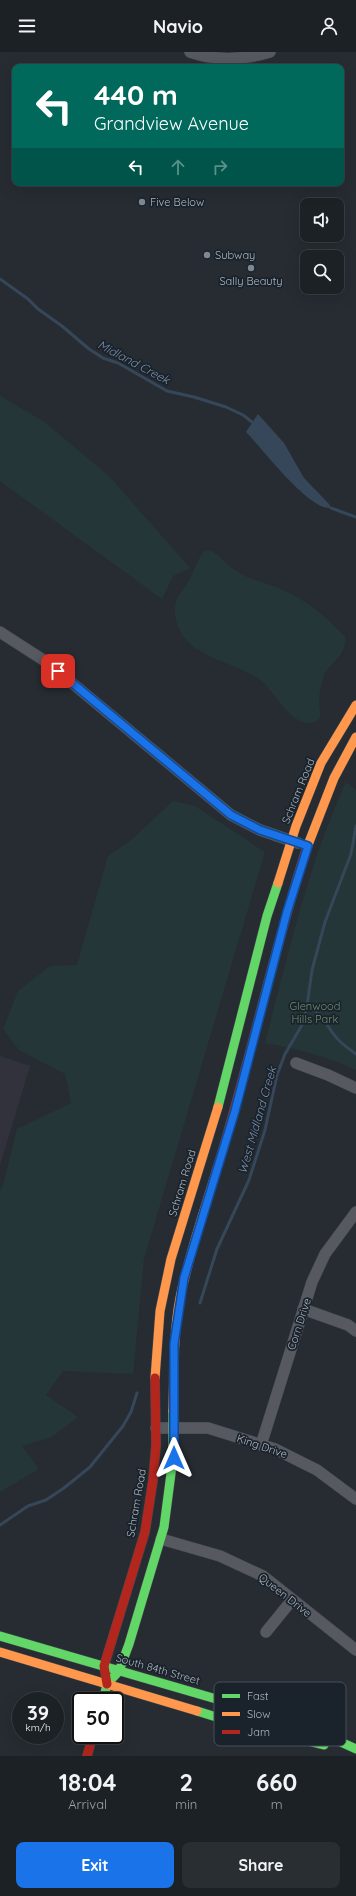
<!DOCTYPE html>
<style>
:root{--surface:#1c2126;--page:#292e32;--text:#f1f3f6;--muted:#a0a3a7;--line:#3a3e43;--accent:#1a73e8}
body{margin:0;font-family:Quicksand,sans-serif;background:var(--page);color:var(--text);height:100vh;display:flex;flex-direction:column;font-size:15px;white-space:nowrap}
*{box-sizing:border-box;margin:0}
p{font-size:13px;color:var(--muted)}
.icon{flex:none;width:22px;height:22px;fill:none;stroke:currentColor;stroke-width:2;stroke-linecap:round;stroke-linejoin:round}
.map{position:relative;height:1704px;overflow:hidden}
.side{display:flex;flex-direction:column;background:var(--surface);flex:1}
.side>*{flex:none}
.guide{position:absolute;left:12px;top:12px;width:332px;height:122px;border-radius:8px;box-shadow:0 4px 16px #0002,0 0 0 1px var(--line);background:#00695c;color:#fff;overflow:hidden}
.buttons{position:absolute;left:300px;top:146px;display:grid;gap:8px}
.buttons a{display:grid;place-items:center;width:44px;height:44px;border-radius:8px;background:var(--surface);box-shadow:0 4px 16px #0002,0 0 0 1px var(--line);font-size:20px}
.speed{position:absolute;left:12px;top:1640px;display:flex;gap:8px;font-size:20px;font-weight:700;text-align:center}
.speed>*{display:grid;place-content:center;width:52px;height:52px;border-radius:50%;background:var(--surface);box-shadow:0 4px 16px #0002,0 0 0 1px var(--line);line-height:1}
.speed small{font-size:10px;font-weight:400}
.speed .limit{border:2px solid #111;border-radius:6px;background:#fff;color:#111}
.pin{position:absolute;display:grid;place-items:center;width:34px;height:34px;color:#fff;margin:-17px;border-radius:8px;box-shadow:0 2px 6px #0006}
.me{position:absolute;width:44px;margin:-22px;rotate:0deg;stroke-linejoin:round;filter:drop-shadow(0 0 3px #0008)}
.turn{display:flex;align-items:center;gap:14px;height:84px;padding:0 16px;font-size:18px}
.turn .icon{width:52px;height:52px;stroke-width:2.5}
.turn b{display:block;font-size:28px;line-height:34px}
.lanes{display:flex;align-items:center;height:38px;padding:0 16px;background:#0003;justify-content:center;gap:20px;direction:ltr}
.lanes .off{opacity:.35}
.eta{display:flex;justify-content:space-evenly;align-items:center;height:68px;text-align:center}
.eta b{font-size:24px;font-weight:700;line-height:28px}
.action{display:flex;gap:8px;margin-top:auto;padding:8px 16px}
.action a{flex:1;height:46px;border-radius:8px;background:var(--accent);color:#fff;font-size:16px;font-weight:700;line-height:46px;text-align:center}
.action a+a{background:var(--page);color:var(--text)}
header{display:flex;justify-content:space-between;align-items:center;height:52px;padding:0 16px;background:var(--surface);font-size:18px;font-weight:700}
.map>svg:first-child{display:block}
.medical{fill:#32323d}
.green{fill:#243637}
.water{fill:#36475a}
.lines{fill:none;stroke-linecap:round;stroke-linejoin:round}
.stream{stroke:#36475a;stroke-width:3}
.street-casing{stroke:#44484c;stroke-width:12}
.fast-casing{stroke:#44484c;stroke-width:10}
.slow-casing{stroke:#44484c;stroke-width:10}
.jam-casing{stroke:#44484c;stroke-width:10}
.street{stroke:#565a60;stroke-width:11}
.fast{stroke:#63d668;stroke-width:9}
.slow{stroke:#ff974d;stroke-width:9}
.jam{stroke:#b3261e;stroke-width:9}
.route-casing{stroke:#114b97;stroke-width:10}
.route{stroke:#1a73e8;stroke-width:7}
.poi-dot{fill:#7f8790;stroke:#1a222b;stroke-width:1.5}
.labels{text-anchor:middle;dominant-baseline:central;stroke-width:3.5;stroke-linejoin:round;paint-order:stroke}
.poi-label{font-size:11px;fill:#afb8c3;stroke:#1a222b;text-anchor:start}
.street-label{font-size:11px;fill:#afb8c3;stroke:#1a222b}
.park-label{font-size:11px;fill:#699270;stroke:#1a222b}
.water-label{font-size:12px;font-style:italic;fill:#7990aa;stroke:#1a222b}
.key{fill:#1a222b;stroke:#474f59;stroke-width:1}
.key-label{font-size:11px;fill:#afb8c3}
</style>
<header><svg class="icon" aria-label="menu" viewBox="0 0 24 24"><path d="M4 6h16M4 12h16M4 18h16"/></svg>Navio<svg class="icon" aria-label="person" viewBox="0 0 24 24"><circle cx="12" cy="8" r="4"/><path d="M4 21q1-7 8-7t8 7"/></svg></header>
<div class="map">
<svg width="356" height="1704" viewBox="0 0 356 1704">
<rect width="100%" height="100%" fill="#262c32"/>
<!-- medical -->
<polygon class="medical" points="0,1004 30,1014 0,1113"/>
<!-- green -->
<g class="green">
<polygon points="0,344 43,369 108,423 190,516 173,524 162,547 0,429"/>
<path d="M205,498C217,498 225,512 235,518C249,528 267,531 283,538C307,548 328,566 345,585C347,607 329,608 323,626C321,633 319,642 319,649C319,658 325,668 311,671C292,674 274,640 262,629C242,614 217,611 197,597C181,587 170,565 177,547C179,541 184,537 187,532C194,521 196,508 205,498Z"/>
<path d="M346,730L356,738V1018C327,1004 296,997 265,991C288,903 308,813 346,730Z"/>
<polygon points="173,749 195,754 265,800 144,1207 133,1322 63,1319 46,1343 78,1365 52,1385 22,1394 39,1417 0,1440 0,1139 3,1133 17,1077 71,1051 65,1022 19,998 3,977 18,939 50,914 77,913 108,804 131,788"/>
</g>
<!-- water -->
<path class="water" d="M258,362L284,391L304,426L329,452L331,456C309,459 262,396 246,380Z"/>
<g class="lines">
<!-- stream -->
<g class="stream">
<polyline points="0,227 28,247 38,257 62,274 89,297 103,306 118,311 167,339 194,345 226,355 243,363 252,370"/>
<polyline points="331,456 356,465"/>
<path d="M307,954C324,963 324,970 335,984C340,991 349,997 356,1002"/>
<polyline points="200,1251 217,1197 249,1128 265,1078 277,1023 285,1002 302,973 307,954 312,918 325,870 351,802 356,774"/>
<polyline points="0,1473 28,1454 46,1448 64,1436 90,1415 123,1374 131,1360 137,1341"/>
</g>
<!-- street casing -->
<g class="street-casing">
<g id="street">
<path d="M190,0C215,9 244,8 270,0"/>
<polyline points="0,580 48,611 231,763 260,778 298,791"/>
<polyline points="296,1011 328,1023 356,1036"/>
<polyline points="303,1257 348,1273 356,1279"/>
<polyline points="156,1376 208,1376 275,1397 317,1418 356,1447"/>
<polyline points="261,1393 312,1230 325,1202 356,1160"/>
<polyline points="161,1487 220,1504 263,1524 356,1598"/>
<polyline points="266,1580 292,1548"/>
</g>
</g>
<!-- fast casing -->
<g class="fast-casing">
<g id="fast">
<polyline points="218,1055 267,864 278,831"/>
<polyline points="0,1584 254,1658 334,1687 356,1697"/>
<polyline points="103,1649 107,1632 119,1619 129,1592 164,1475 173,1406 173,1359"/>
<polyline points="197,1659 242,1673 324,1693"/>
</g>
</g>
<!-- slow casing -->
<g class="slow-casing">
<g id="slow">
<polyline points="306,798 334,726 356,685"/>
<polyline points="278,831 296,774 321,711 356,653"/>
<polyline points="155,1326 160,1259 171,1207 218,1055"/>
<path d="M173,1359C174,1321 173,1283 180,1246C189,1202 204,1160 217,1117"/>
<polyline points="0,1600 197,1659"/>
</g>
</g>
<!-- jam casing -->
<g class="jam-casing">
<g id="jam">
<path d="M217,1117C250,1011 272,903 306,798"/>
<polyline points="107,1632 104,1614 145,1480 153,1428 156,1393 155,1326"/>
<polyline points="87,1704 93,1683"/>
</g>
</g>
<!-- street -->
<use href="#street" class="street"/>
<!-- fast -->
<use href="#fast" class="fast"/>
<!-- slow -->
<use href="#slow" class="slow"/>
<!-- jam -->
<use href="#jam" class="jam"/>
</g>
<g class="lines">
<!-- route casing -->
<g class="route-casing">
<polyline id="route" points="58,619 231,763 260,778 308,794 287,860 235,1059 184,1226 174,1292 174,1406"/>
</g>
<!-- route -->
<use href="#route" class="route"/>
</g>
<!-- markers -->
<g class="poi-dot">
<circle cx="142" cy="150" r="4"/>
<circle cx="207" cy="203" r="4"/>
<circle cx="251" cy="216" r="4"/>
</g>
<g class="labels">
<!-- poi labels -->
<g class="poi-label">
<text x="150" y="150">Five Below</text>
<text x="215" y="203">Subway</text>
<text x="251" y="229" text-anchor="middle">Sally Beauty</text>
</g>
<!-- street labels -->
<g class="street-label">
<text transform="translate(298 739) rotate(-68)">Schram Road</text>
<text transform="translate(182 1131) rotate(-73)">Schram Road</text>
<text transform="translate(299 1272) rotate(-72)">Corn Drive</text>
<text transform="translate(262 1394) rotate(19)">King Drive</text>
<text transform="translate(136 1451) rotate(-80)">Schram Road</text>
<text transform="translate(285 1543) rotate(38)">Queen Drive</text>
<text transform="translate(158 1617) rotate(16)">South 84th Street</text>
</g>
<!-- park labels -->
<g class="park-label">
<text x="315" y="954">Glenwood<tspan x="315" dy="13">Hills Park</tspan></text>
</g>
<!-- water labels -->
<g class="water-label">
<text transform="translate(134 310) rotate(28)">Midland Creek</text>
<text transform="translate(257 1068) rotate(-74)">West Midland Creek</text>
</g>
</g>
<!-- legend -->
<rect x="214" y="1630" width="132" height="64" rx="6" class="key"/>
<rect x="222" y="1642" width="18" height="4" fill="#63d668"/>
<rect x="222" y="1660" width="18" height="4" fill="#ff974d"/>
<rect x="222" y="1678" width="18" height="4" fill="#b3261e"/>
<g class="key-label">
<text x="247" y="1648">Fast</text>
<text x="247" y="1666">Slow</text>
<text x="247" y="1684">Jam</text>
</g>
</svg>
<div class="buttons">
<a><svg class="icon" aria-label="sound" viewBox="0 0 24 24"><path d="M4 9h4l5-4v14l-5-4H4zM17 9q2 3 0 6"/></svg></a>
<a><svg class="icon" aria-label="search" viewBox="0 0 24 24"><circle cx="10" cy="10" r="6"/><path d="M15 15l6 6"/></svg></a>
</div>
<div class="speed"><div>39<small>km/h</small></div><div class="limit">50</div></div>
<div class="pin" style="left:58px;top:619px;background:#d93025"><svg class="icon" aria-label="arrive" viewBox="0 0 24 24"><path d="M6 21V4h12l-3 4 3 4H6"/></svg></div>
<svg class="me" style="left:174px;top:1406px" viewBox="-20 -20 40 40"><path d="M0-17L14 15 0 8-14 15z" fill="#1a73e8" stroke="#fff" stroke-width="4"/></svg>
<div class="guide">
<div class="turn"><svg class="icon" aria-label="left" viewBox="0 0 24 24"><path d="M17 20v-9H6M10 6l-5 5 5 5"/></svg><div><b>440 m</b>Grandview Avenue</div></div>
<div class="lanes"><svg class="icon" aria-label="left" viewBox="0 0 24 24"><path d="M17 20v-9H6M10 6l-5 5 5 5"/></svg><svg class="icon off" aria-label="ahead" viewBox="0 0 24 24"><path d="M12 20V5M6 11l6-6 6 6"/></svg><svg class="icon off" aria-label="right" viewBox="0 0 24 24"><path d="M7 20v-9h11M14 6l5 5-5 5"/></svg></div>
</div>
</div>
<section class="side">
<div class="eta">
<div><b>18:04</b><p>Arrival</p></div>
<div><b>2</b><p>min</p></div>
<div><b>660</b><p>m</p></div>
</div>
<div class="action"><a>Exit</a><a>Share</a></div>
</section>
